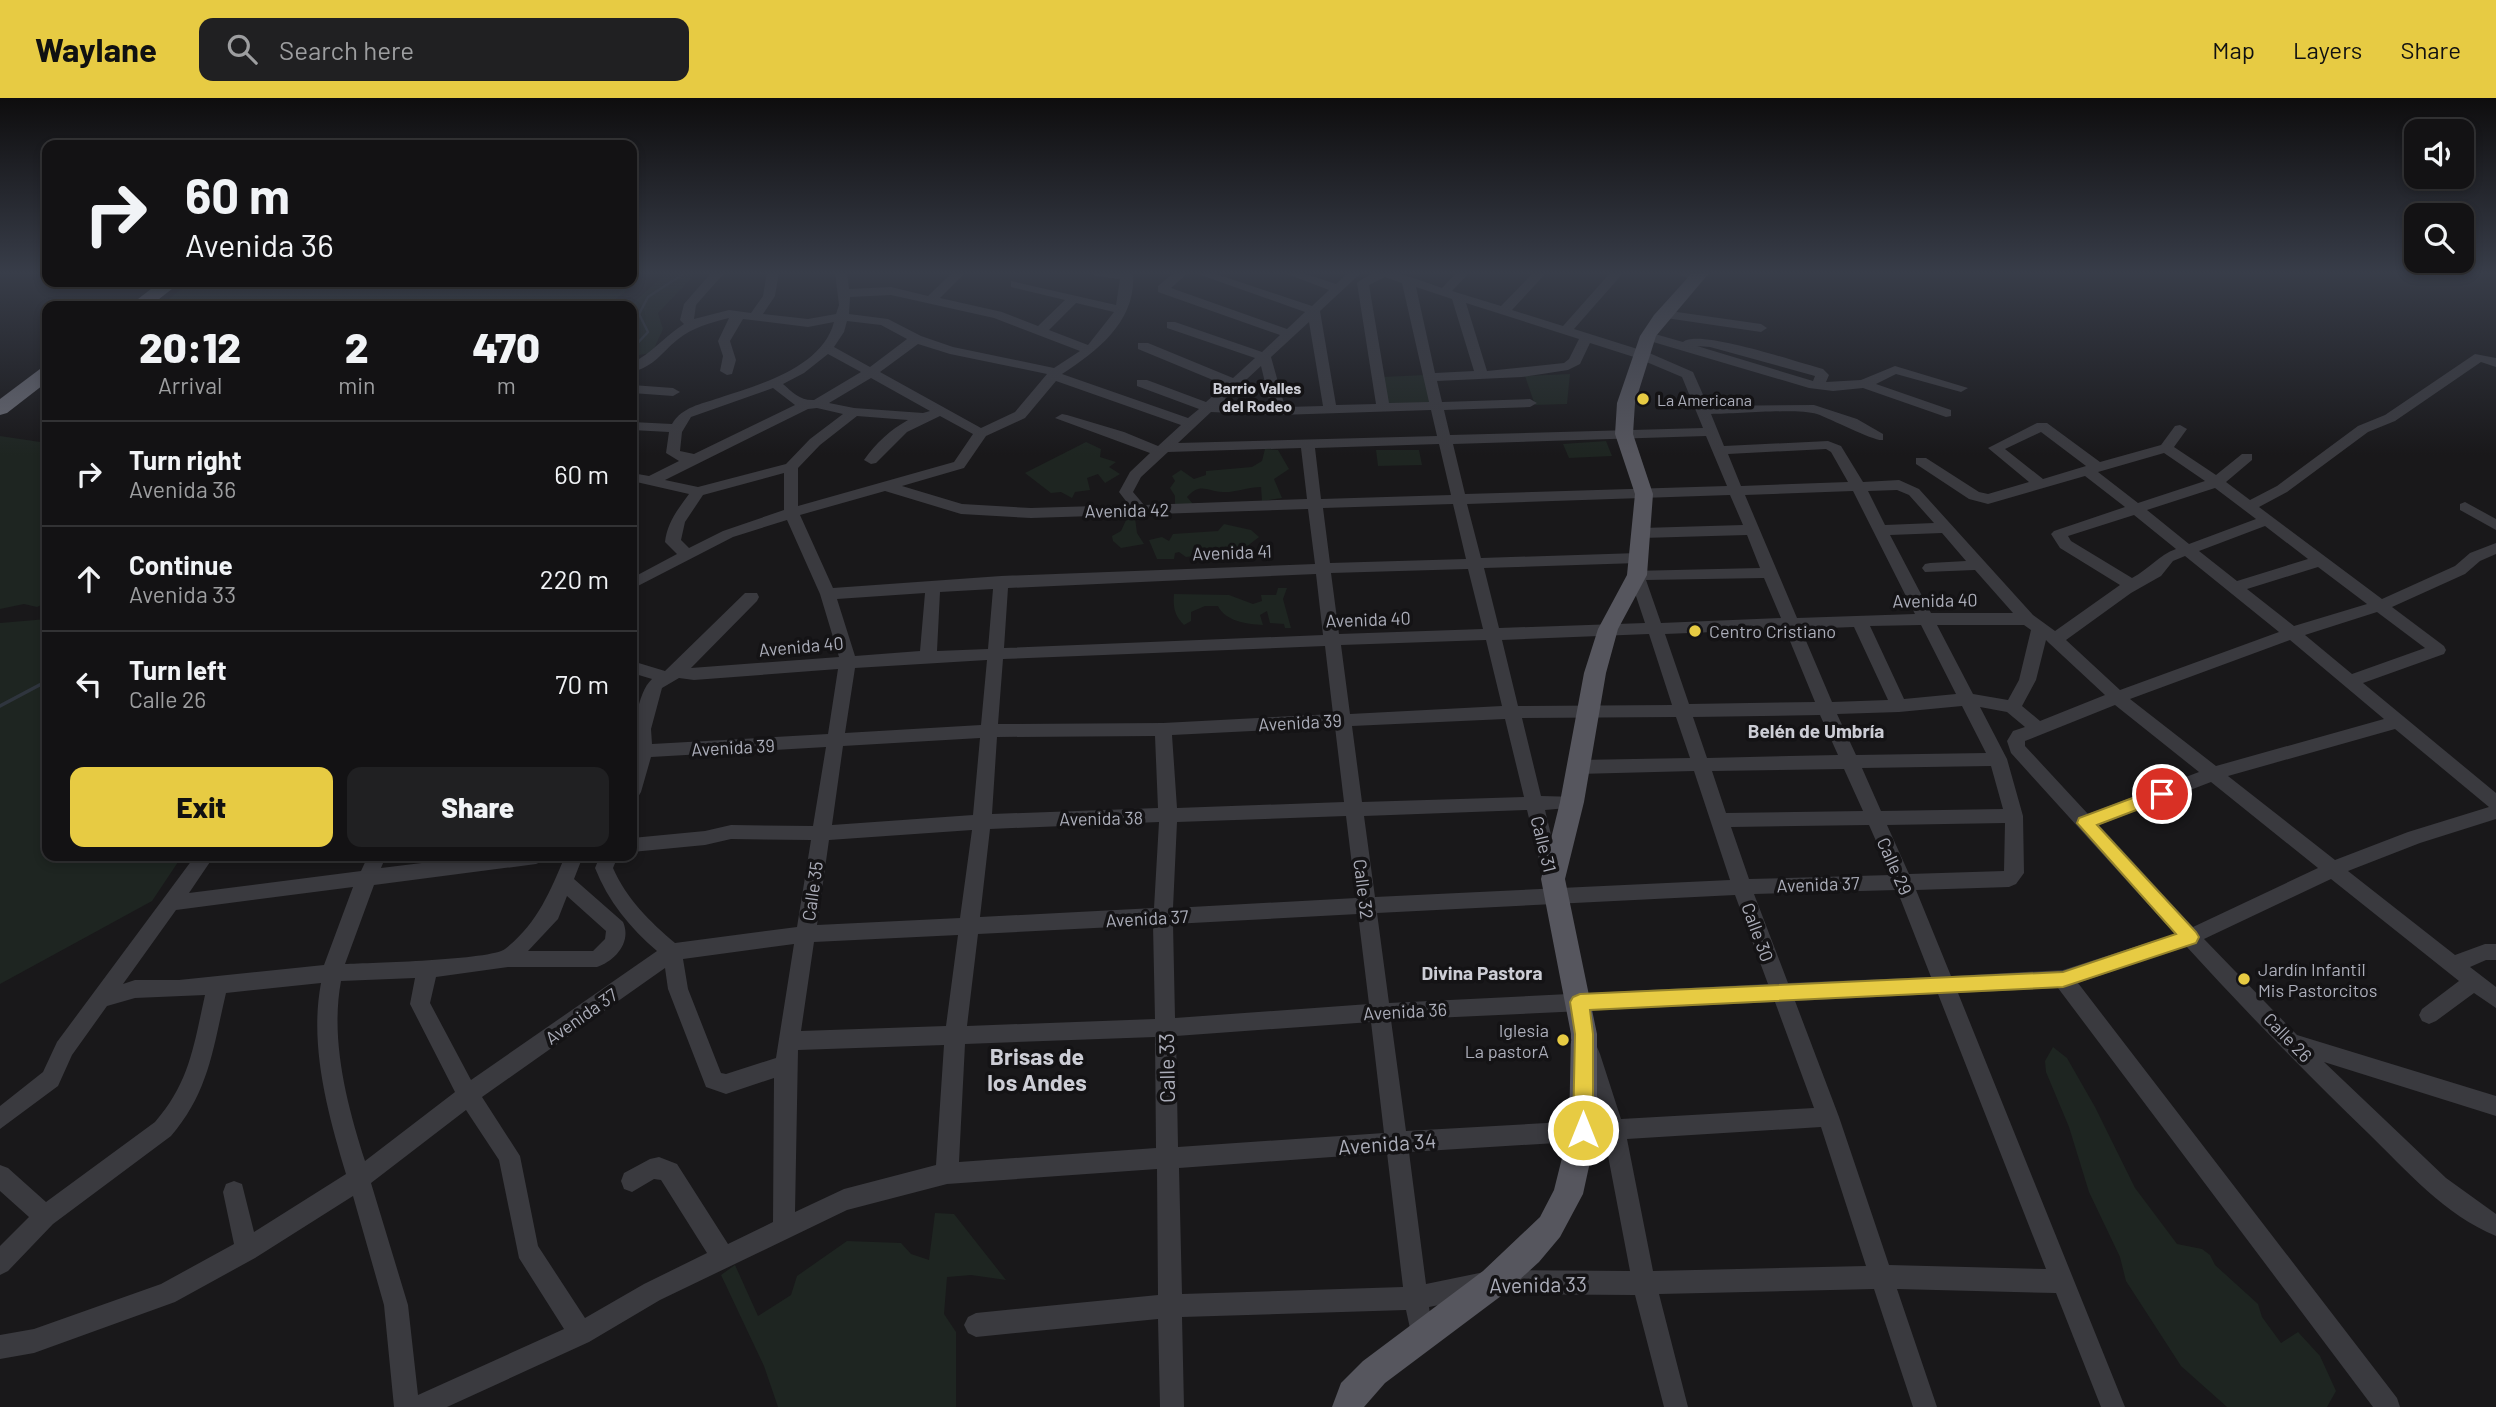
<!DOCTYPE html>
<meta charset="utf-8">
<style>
:root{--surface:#131214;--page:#202022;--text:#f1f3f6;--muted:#9d9ea0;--line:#323234;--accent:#e7cb43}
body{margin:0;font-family:Barlow,sans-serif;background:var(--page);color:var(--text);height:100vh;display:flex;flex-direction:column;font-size:26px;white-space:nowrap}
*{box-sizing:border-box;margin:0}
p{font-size:23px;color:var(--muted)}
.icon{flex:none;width:38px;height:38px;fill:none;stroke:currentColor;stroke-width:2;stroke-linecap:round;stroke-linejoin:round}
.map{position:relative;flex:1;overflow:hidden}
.sheet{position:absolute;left:42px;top:203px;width:595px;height:560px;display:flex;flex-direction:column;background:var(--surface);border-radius:14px;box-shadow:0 4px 10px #0003,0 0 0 2px var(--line)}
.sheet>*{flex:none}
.banner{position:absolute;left:42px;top:42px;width:595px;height:147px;border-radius:14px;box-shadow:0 4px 10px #0003,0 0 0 2px var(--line);background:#131214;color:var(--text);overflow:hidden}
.controls{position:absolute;left:2404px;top:21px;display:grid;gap:14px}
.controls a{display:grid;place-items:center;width:70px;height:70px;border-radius:14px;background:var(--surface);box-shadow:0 4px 10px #0003,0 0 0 2px var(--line);font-size:35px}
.pin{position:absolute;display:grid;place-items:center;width:60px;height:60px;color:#fff;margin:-30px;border:4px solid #fff;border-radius:50%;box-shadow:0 2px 7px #0007}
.me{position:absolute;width:77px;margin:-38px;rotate:0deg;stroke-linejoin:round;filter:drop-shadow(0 0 5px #0008)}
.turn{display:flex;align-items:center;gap:24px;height:147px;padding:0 28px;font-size:32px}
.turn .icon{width:91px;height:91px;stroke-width:2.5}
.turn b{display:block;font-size:49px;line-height:60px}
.eta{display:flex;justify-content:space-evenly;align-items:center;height:119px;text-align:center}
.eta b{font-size:42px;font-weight:800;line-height:49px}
.action{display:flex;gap:14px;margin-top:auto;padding:14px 28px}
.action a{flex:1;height:80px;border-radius:14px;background:var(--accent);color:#111;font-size:28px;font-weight:800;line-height:80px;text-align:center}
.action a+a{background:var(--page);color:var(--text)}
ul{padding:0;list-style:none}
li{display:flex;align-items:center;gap:21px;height:105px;padding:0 28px;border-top:2px solid var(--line)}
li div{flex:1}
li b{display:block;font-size:26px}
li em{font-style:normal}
header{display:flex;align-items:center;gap:42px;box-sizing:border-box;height:98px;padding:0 35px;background:var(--accent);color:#111}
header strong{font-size:33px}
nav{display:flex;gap:38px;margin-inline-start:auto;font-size:24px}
.search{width:490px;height:63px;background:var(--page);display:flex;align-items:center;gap:18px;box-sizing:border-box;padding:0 24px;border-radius:14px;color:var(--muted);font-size:26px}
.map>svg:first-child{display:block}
.green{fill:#1e2521}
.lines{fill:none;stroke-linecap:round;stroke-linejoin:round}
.stream-far1{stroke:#2f353e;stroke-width:2.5}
.stream{stroke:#2f353e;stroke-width:3.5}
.minor{fill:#3a3a3f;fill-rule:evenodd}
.major{fill:#56565e;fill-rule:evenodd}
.highway{fill:#666770;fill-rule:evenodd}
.route{fill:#e7cb43;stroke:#96842c;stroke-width:2}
.poi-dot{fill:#e7cb43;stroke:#141315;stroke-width:2.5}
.labels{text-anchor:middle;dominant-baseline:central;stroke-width:7;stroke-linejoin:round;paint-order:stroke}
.far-neighbourhood-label{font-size:16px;font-weight:bold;fill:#cccdd5;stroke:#141315}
.far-poi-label{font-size:16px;fill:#abadb9;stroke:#141315;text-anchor:start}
.street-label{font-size:18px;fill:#abadb9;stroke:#141315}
.poi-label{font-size:18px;fill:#abadb9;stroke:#141315;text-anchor:start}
.neighbourhood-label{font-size:19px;font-weight:bold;fill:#cccdd5;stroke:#141315}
.near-street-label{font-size:21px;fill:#abadb9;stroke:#141315}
.near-neighbourhood-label{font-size:23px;font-weight:bold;fill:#cccdd5;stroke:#141315}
</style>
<header>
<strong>Waylane</strong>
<div class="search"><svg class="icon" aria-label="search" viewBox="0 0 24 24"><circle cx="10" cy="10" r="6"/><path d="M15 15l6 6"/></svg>Search here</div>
<nav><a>Map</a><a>Layers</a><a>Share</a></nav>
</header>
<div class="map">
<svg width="2496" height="1309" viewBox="0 0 2496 1309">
<rect width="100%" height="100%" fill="#19181a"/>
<!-- green -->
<g class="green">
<polygon points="663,174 697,174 658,215 663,231 652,255 632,258 630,208 662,179"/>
<polygon points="191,184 630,184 625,194 606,208 159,208"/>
<polygon points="1570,276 1567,306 1535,307 1525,278"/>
<polygon points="1425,277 1433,305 1385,306 1382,279"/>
<polygon points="0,338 47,345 47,504 37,509 24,506 0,511"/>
<polygon points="1606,343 1612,358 1569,360 1563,346"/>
<polygon points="1086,344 1101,351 1100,359 1116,364 1109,369 1120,376 1105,385 1098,376 1087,380 1090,392 1075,394 1072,400 1061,394 1051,395 1025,375"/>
<path d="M1265,351L1278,352L1289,371L1274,381L1282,400L1262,403L1261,389C1249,389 1234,395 1222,394C1207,393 1200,384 1187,399L1193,406H1175V398L1170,390L1175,383L1172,378L1181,372L1194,381L1206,377V373L1252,369L1262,363Z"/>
<polygon points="1376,352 1419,352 1422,367 1378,368"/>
<polygon points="1127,420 1135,420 1137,435 1144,446 1121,450 1113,443 1112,438 1121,433"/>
<polygon points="1224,426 1251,432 1259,439 1242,452 1186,459 1179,454 1175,455 1174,461 1157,461 1149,442 1162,439 1169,443 1173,436 1218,433"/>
<path d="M1278,490H1287L1283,501L1291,530H1285L1284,526L1270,525L1267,513L1260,517L1263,527C1246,526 1225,523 1218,508H1205L1191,514V523L1184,527C1174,517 1173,509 1174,496L1229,497L1253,506L1262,503L1261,497H1276Z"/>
<polygon points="47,521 47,758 182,758 152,803 0,886 0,525"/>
<polygon points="2053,949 2067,960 2095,1009 2135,1090 2177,1146 2202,1151 2210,1157 2215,1167 2258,1206 2262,1219 2281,1245 2298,1234 2320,1258 2336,1293 2327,1309 2227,1309 2181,1268 2126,1183 2120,1159 2089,1094 2069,1029 2046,974 2045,963"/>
<polygon points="935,1115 954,1116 1006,1182 971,1177 947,1179 944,1216 956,1234 956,1309 778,1309 764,1268 721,1177 735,1167 758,1218 791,1197 797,1178 847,1143 901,1145 911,1156 929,1162"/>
</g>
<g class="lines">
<!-- stream-far1 -->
<polyline class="stream-far1" points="632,251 648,234 639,216 648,199 686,174"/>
<!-- stream -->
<polyline class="stream" points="0,608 47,583"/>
<!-- minor -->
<g class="minor">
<path d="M712,174H725L696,207L694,221L729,212L751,215L763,198L767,174H779L775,198L763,216L808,221L836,216L839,207L835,174H847L849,191L891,189L928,198L953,174H966L940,200L1002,214L1038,228L1065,202L1011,189V183L1116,207L1120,181L1095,178L1089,174H1133C1137,222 1099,252 1062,276L1188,320L1199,311L1137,288V282H1147L1206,304L1225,287L1138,251V245H1148L1233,280L1255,260L1167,230V224H1175L1262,254L1280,237L1158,194V188L1175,174H1189L1171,190L1287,231L1305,214L1192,174H1210L1312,208L1329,192L1282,174H1300L1336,186L1349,174H1362L1320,213L1336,307L1376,306L1357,185C1381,164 1413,180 1442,190L1457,174H1470L1452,193L1501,208L1534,174H1547L1512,212L1563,228L1611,174H1624L1574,231L1647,254L1693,274L1708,308L1814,307L1857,321L1883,336V342C1875,344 1831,321 1817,316C1796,310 1736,316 1711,316L1724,348L1828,343L1841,348L1863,384L1899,382L1919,391L2033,517L2055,533L2120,487L2060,450L2051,436L2054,433L2125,409L2085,378L1988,406L1969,401L1916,366V360H1926L1979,394L1988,396L2029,384L1988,350L2037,325H2047L2100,364L2161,347L2175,328L2180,327L2187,331L2174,349L2216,377L2242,356H2252V362L2226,384L2250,402L2277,388L2358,328L2385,317L2475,256L2496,260V269L2481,264L2395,323L2368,334L2287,394L2259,409L2382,501L2455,468L2470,455L2496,445V456L2480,463L2465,476L2392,509L2444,548L2446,552L2444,556L2363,585L2496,695V721L2420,745L2348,773L2455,857L2485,846H2496V862H2486L2470,869L2496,889V910L2474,895L2436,923L2429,926L2422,923L2419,917L2422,911L2459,883L2331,781L2204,841L2297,937L2496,998V1018L2324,964L2446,1080L2496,1116V1138C2445,1117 2407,1073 2368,1035C2306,975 2245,913 2186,848L2078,885L2397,1300L2400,1309H2373L2058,890L1958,895L2125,1309H2101L2056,1195L1897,1191L1937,1309H1913L1874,1191L1659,1196L1688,1309H1664L1635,1197L1494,1196L1429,1209L1433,1236L1429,1244L1421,1248L1413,1244L1406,1212L1182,1219L1184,1309H1160L1158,1221L976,1239L968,1235L964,1227L968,1219L976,1215L1158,1197L1157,1071L947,1086L847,1112L660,1202L589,1244L447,1309H394L384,1207L353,1098L255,1160L175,1204L34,1255L0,1261V1237L34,1231L161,1186L234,1146L223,1094L226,1086L234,1083L242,1086L254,1134L346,1076C328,1016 309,948 321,885L226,895C213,950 209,994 171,1038L53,1126L8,1173L0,1177V1148L29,1119L0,1093V1067L8,1070L46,1104L155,1024C190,984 194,946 205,897L135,900L107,908L72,957L58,988L0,1031V1008L43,974L57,944L195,758H214L189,795L361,773L368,758H386L381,770L479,758H545L543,763L536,766L374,787L345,866C369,865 491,862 505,851C537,826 550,794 565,758H583L574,781L623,824C632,844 615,863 597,869H508L436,879L430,905L471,982L657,853C630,830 608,803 595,770L600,758H618L613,770C626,800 650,824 675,845L797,829L811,742L731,741L705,747L632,754V740L705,733L731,727L813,728L826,649L651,659L641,694L638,699L632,701C632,673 630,601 652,581L632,575V563L665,573L745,495H757L759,499L757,503L691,570L839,559L820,496L787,422L733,439L632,491V480L677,456L665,444C667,425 678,411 689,396L632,383V375L649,378L679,363L666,355L669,334L632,332V324L672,326C682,309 701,306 719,300C758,287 822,270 834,224L808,229L743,221L730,243L736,262L732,276L727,277L720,273L723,258L718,243L729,220C710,225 693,229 677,242C661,255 655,268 632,274V265C652,255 665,238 684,226L680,222L684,206ZM1385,179L1402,185L1429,304L1389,305L1369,187ZM1416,189L1452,201L1474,273L1435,275ZM891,197L994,220L1080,253L1054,270L953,249L921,238L888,221L849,216L850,199ZM1076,205L1114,214L1088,247L1049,232ZM1466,205L1579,241L1569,261L1564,265L1487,273ZM847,223L881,227L907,241L870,269L834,249L844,234ZM1309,224L1323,308L1285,309L1271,259ZM1590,245L1637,260L1682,279L1703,330L1450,337L1444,312L1530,309L1537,305L1530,301L1442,304L1437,283L1522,279L1568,272L1580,266ZM918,246L950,256L1047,276L1015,314L981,330L880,274ZM828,256L861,274L814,302C801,303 792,294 783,286L804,275ZM1261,268L1271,309L1220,306ZM871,280L930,313L923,315L854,310L829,305ZM1056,283L1181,327L1158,348L1124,334L1067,317L1062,316L1055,320L1150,355L1130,374L1119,394L1129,407L1031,410L962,406L902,388L964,370L986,338L1025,320ZM773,290L795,307L694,356L680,353L682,334L691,319ZM817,310L843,316L810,341L786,366L698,389L665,382L808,311ZM1431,312L1437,338L1178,345L1211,314L1279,317ZM857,318L908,322C890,332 876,345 864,362L871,366L876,365L907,334L940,318L973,336L954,364L798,408V370L820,347ZM2041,334L2086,368L2043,381L2005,351ZM1706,338L1727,388L1465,396L1453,346ZM1439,346L1451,397L1321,401L1315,350ZM1301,350L1307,401L1144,407L1133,394L1141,379L1168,354ZM1826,351L1831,354L1848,384L1741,388L1728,356ZM2164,355L2205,383L2138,405L2098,374ZM784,375V412L723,433L689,450L681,442L685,424L703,397ZM2215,390L2256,421L2189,446L2147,412ZM1897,392L1909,397L1934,425L1885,427L1868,393ZM885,393L961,416L1031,420L1308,411L1315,466L1001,478L833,490L800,417ZM1853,393L1915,516L1797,520L1745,397ZM1730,397L1743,427L1642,430L1634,435L1642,440L1747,437L1760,470L1632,473L1629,477L1645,525L1499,530L1484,470L1638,465L1646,460L1638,455L1481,460L1467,406ZM1453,406L1466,461L1330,465L1323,410ZM2134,417L2176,451C2159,457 2149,471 2132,480L2071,443L2068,438ZM2265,428L2308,461L2237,483L2199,453ZM1942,435L1966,463L1930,465L1925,466L1922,470L1925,474L1975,472L2013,515H1931L1890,437ZM2185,458L2279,534L2120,592L2066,542L2131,495L2161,478L2173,463ZM2318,469L2367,506L2294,528L2247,491ZM1468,471L1483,531L1339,536L1331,475ZM1316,476L1323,537L1004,550L1008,490ZM1764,480L1781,520L1661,525L1646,482ZM993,491L988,551L937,553L940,494ZM925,495L920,553L855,558L837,501ZM2377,514L2425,550L2352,576L2305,537ZM1921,527L1956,596L1904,601L1870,528ZM1937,527H2024L2031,532L2019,582L2008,602L1973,596ZM1854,529L1888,602L1832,604L1801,531ZM1785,531L1815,604L1689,606L1665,536ZM1649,536L1672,607L1518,608L1502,542ZM1486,542L1502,608L1350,616L1341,547ZM2046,542L2049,545L2105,597L2040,623L2022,608L2036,582ZM2290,542L2384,621L2216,668L2130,601ZM1325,548L1333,616L1163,625L998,626L1003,561ZM987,562L981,627L845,635L855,570ZM838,571L828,636L652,646L651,631L662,590L679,580L694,582ZM2115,607L2199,674L2088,716L2025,648V643ZM1962,608L1986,655L1856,657L1837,616L1899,614ZM1980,609L2007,614L2025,629L2013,633L2007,643L2011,655L2175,836L2063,872L1951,878L1916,792L2009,789L2016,786L2024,775L2023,718L2007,661ZM1820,617L1838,657L1707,660L1693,619ZM1676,619L1690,660L1578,662L1572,664L1569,669L1572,674L1578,676L1694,673L1730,782L1375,799L1364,718L1527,712L1543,778L1545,783L1552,786L1559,783L1561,778L1545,712L1578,709L1581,704L1578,699L1541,698L1522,620ZM1505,621L1524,699L1362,704L1352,628ZM1335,629L1344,704L1177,710L1172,637ZM2395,631L2489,709L2408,734L2335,762L2228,678ZM1155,638L1158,710L992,716L997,639ZM980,640L973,717L832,727L843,648ZM1991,668L2003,711L1881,713L1862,670ZM1844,671L1863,713L1726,715L1712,673ZM2211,684L2318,770L2193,829L2099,727ZM1346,718L1356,800L1173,810L1177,724ZM1159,724L1154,810L980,819L990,731ZM2005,725L2004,773L1909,776L1887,727ZM1869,727L1891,777L1749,781L1731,729ZM972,732L960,820L817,827L829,742ZM353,789L324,867L179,882H135L123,886L176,812ZM1897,792L1931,879L1788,885L1754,796ZM1735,797L1768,886L1389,905L1377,815ZM567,798L606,833L605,841L593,853H528L558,821ZM1358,816L1369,906L1175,920L1173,826ZM1153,827L1155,921L967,928L978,836ZM958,837L946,928L801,933L814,844ZM794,846L776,960L726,976L721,975L688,891L683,861ZM665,870L668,891L706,989L726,996L774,980L773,1124L728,1146L677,1066L659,1059L650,1061L624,1075L621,1083L624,1091L632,1094L654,1081L661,1082L707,1155L644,1186L585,1220L538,1148L520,1058L482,999ZM415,880L410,906L455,994L365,1063C347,1007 330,942 341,883ZM1938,896L2046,1171L1889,1167L1839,1019L1795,903ZM1775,904L1814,1010L1621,1021L1600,956L1597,949L1590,947L1583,949L1580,956L1600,1022L1406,1033L1391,922ZM1371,924L1384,1035L1178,1049L1176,938ZM1155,939L1156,1050L959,1064L965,946ZM944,947L936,1067L844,1091L795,1114L798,952ZM466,1012L499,1062L519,1160L564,1231L418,1297L408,1207L371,1085ZM1821,1029L1866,1168L1653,1173L1627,1041ZM1605,1042L1630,1173L1494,1172L1426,1186L1409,1054ZM1387,1055L1403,1189L1182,1196L1179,1070Z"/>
<polygon points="1673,174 1691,174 1703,180 1697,184"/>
<polygon points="1663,212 1761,226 1767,230 1761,234 1659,219 1659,213"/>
<path d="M1648,234L1683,244C1698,230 1799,265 1823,271L1829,277L1826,284L1861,282L1895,268L1968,290L1961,294L1896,276L1876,286L1951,312V318L1946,319L1863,290L1833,293L1809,290L1643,241V235ZM1697,248L1710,249L1815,278L1813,283Z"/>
<polygon points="632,287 673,290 680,294 673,298 632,295"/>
<polygon points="2465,404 2496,421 2496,432 2460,412 2460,406"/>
</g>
<!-- major -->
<polygon class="major" points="1693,174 1710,174 1656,238 1635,305 1633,336 1653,396 1647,477 1618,531 1606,575 1584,704 1565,781 1597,936 1597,1032 1583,1096 1560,1139 1539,1164 1505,1195 1385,1285 1364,1309 1332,1309 1341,1285 1363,1263 1483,1173 1540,1119 1554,1092 1569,1032 1571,936 1541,781 1560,704 1584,575 1598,531 1627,477 1635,396 1615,336 1617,305 1640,238 1654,217"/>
<!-- highway -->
<g class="highway">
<polygon points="160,184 181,184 150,208 129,208"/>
<polygon points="47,269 47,284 7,315 0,317 0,301 40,271"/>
</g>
</g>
<!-- sky -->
<linearGradient id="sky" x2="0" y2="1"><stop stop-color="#0e0d0e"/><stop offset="0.49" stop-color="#383d49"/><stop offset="1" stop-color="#383d49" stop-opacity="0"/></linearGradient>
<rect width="2496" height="357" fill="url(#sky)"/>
<!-- route -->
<polygon class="route" points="2162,689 2170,696 2168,700 2097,727 2196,834 2199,839 2196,845 2063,889 1590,912 1593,936 1593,1032 1590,1039 1583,1042 1576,1039 1573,1032 1575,936 1570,904 1573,899 1580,896 2063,874 2176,836 2077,725 2079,720"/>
<!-- markers -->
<g class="poi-dot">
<circle cx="1643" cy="301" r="7"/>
<circle cx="1695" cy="533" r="7"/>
<circle cx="2244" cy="881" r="7"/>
<circle cx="1563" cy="942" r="7"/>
</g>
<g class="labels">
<!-- far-neighbourhood labels -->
<g class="far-neighbourhood-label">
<text x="1257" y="289">Barrio Valles<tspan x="1257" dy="18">del Rodeo</tspan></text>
</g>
<!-- far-poi labels -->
<g class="far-poi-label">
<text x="1657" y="301">La Americana</text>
</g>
<!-- street labels -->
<g class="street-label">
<text transform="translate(1127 412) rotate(-1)">Avenida 42</text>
<text transform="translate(1232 454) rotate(-2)">Avenida 41</text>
<text transform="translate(1935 502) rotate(-1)">Avenida 40</text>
<text transform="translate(1368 521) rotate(-2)">Avenida 40</text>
<text transform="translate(801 548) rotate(-5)">Avenida 40</text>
<text transform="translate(1300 624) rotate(-3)">Avenida 39</text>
<text transform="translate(733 649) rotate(-3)">Avenida 39</text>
<text transform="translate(1101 720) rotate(-1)">Avenida 38</text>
<text transform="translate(1544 746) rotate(76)">Calle 31</text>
<text transform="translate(1895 768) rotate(66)">Calle 29</text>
<text transform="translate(1818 786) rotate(-2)">Avenida 37</text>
<text transform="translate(1364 791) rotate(83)">Calle 32</text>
<text transform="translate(812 793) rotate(-82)">Calle 35</text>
<text transform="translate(1147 820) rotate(-3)">Avenida 37</text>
<text transform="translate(1758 834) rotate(70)">Calle 30</text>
<text transform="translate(1405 913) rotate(-3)">Avenida 36</text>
<text transform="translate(581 918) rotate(-35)">Avenida 37</text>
<text transform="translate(2288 939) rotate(46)">Calle 26</text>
</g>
<!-- poi labels -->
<g class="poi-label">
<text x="1709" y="533">Centro Cristiano</text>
<text x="2258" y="871">Jardín Infantil<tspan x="2258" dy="21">Mis Pastorcitos</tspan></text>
<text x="1549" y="932" text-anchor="end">Iglesia<tspan x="1549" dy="21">La pastorA</tspan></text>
</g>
<!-- neighbourhood labels -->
<g class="neighbourhood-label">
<text x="1816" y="632">Belén de Umbría</text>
<text x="1482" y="874">Divina Pastora</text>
</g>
<!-- near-street labels -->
<g class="near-street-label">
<text transform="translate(1166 970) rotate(-91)">Calle 33</text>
<text transform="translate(1387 1045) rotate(-4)">Avenida 34</text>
<text transform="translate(1538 1186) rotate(-1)">Avenida 33</text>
</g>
<!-- near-neighbourhood labels -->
<g class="near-neighbourhood-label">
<text x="1037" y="958">Brisas de<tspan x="1037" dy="26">los Andes</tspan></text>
</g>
</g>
</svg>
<div class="controls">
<a><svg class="icon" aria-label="sound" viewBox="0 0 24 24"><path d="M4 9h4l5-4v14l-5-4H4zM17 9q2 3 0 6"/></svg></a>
<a><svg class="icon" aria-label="search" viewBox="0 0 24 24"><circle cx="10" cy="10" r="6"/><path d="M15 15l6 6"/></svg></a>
</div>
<div class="pin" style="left:2162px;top:696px;background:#d93025"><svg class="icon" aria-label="arrive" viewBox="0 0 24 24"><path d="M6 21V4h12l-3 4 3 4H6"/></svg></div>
<svg class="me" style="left:1583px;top:1032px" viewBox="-20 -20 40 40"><circle r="17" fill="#e7cb43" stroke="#fff" stroke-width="3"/><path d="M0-11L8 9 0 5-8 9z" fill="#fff"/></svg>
<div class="banner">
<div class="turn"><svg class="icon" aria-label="right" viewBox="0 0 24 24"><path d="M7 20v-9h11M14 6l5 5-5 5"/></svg><div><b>60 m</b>Avenida 36</div></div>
</div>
<section class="sheet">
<div class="eta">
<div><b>20:12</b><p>Arrival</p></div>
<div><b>2</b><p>min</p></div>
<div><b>470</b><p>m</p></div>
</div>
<ul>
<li><svg class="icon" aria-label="right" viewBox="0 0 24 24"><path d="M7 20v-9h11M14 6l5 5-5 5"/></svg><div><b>Turn right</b><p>Avenida 36</p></div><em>60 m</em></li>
<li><svg class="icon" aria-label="ahead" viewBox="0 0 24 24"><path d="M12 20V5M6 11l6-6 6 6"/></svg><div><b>Continue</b><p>Avenida 33</p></div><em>220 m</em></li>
<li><svg class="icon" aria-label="left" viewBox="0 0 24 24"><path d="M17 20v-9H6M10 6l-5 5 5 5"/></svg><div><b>Turn left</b><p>Calle 26</p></div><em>70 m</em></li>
</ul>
<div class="action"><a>Exit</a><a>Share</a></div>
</section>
</div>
